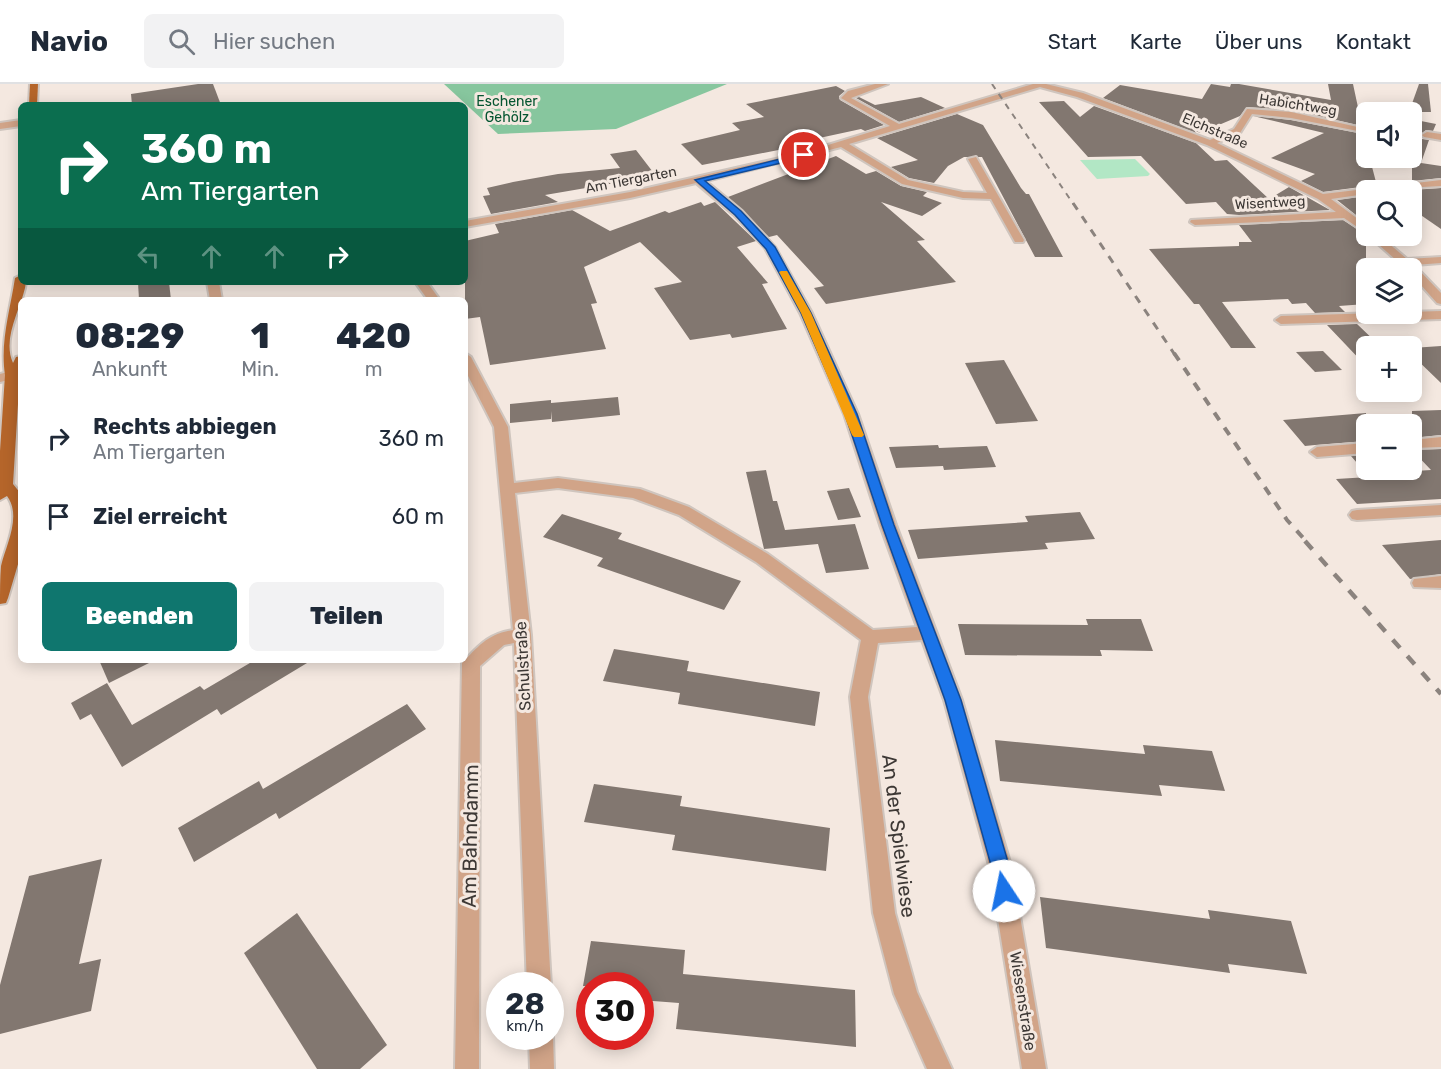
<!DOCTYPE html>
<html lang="de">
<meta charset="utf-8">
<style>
:root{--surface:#fff;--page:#f2f2f3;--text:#1f2937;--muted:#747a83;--line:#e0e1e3;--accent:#0f766e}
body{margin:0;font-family:Rubik,sans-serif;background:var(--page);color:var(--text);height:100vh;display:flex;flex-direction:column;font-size:22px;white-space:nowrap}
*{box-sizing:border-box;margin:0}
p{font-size:20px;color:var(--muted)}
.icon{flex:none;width:33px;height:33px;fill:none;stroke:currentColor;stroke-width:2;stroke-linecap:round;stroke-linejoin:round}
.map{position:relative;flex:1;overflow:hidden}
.drawer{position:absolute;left:18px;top:213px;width:450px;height:366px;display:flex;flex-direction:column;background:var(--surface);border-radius:9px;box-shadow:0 3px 15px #0003}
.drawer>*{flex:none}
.hud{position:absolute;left:18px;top:18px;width:450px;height:183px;border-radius:9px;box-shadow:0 3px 15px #0003;background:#0b6e4f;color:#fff;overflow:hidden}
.controls{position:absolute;left:1356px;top:18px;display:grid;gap:12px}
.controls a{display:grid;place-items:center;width:66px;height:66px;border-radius:9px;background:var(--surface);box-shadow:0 3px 15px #0003;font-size:30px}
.speed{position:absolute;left:486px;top:888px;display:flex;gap:12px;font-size:30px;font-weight:700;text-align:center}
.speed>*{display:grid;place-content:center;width:78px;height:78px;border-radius:50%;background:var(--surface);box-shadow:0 3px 15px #0003;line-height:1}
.speed small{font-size:15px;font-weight:400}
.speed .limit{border:9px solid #d22;background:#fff;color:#111}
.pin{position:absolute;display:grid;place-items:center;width:51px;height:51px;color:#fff;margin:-26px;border:3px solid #fff;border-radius:50%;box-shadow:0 2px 6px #0007}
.me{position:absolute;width:66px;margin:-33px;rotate:349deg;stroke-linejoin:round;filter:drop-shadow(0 0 4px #0008)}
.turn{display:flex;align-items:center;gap:21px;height:126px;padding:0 24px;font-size:27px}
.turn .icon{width:78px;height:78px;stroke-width:2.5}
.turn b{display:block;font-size:42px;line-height:51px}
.lanes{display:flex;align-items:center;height:57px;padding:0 24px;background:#0003;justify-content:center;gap:30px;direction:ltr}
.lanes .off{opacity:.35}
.eta{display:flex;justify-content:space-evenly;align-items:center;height:102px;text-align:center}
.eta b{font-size:36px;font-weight:800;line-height:42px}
.primary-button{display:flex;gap:12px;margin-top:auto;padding:12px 24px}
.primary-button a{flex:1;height:69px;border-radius:9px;background:var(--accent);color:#fff;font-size:24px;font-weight:800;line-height:69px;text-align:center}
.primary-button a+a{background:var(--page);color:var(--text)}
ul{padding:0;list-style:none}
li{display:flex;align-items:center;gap:18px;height:78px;padding:0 24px}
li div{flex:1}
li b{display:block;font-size:22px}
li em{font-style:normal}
header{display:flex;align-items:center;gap:36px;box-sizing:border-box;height:84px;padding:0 30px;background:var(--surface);border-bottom:2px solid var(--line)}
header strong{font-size:28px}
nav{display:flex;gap:33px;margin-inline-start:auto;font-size:21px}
.search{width:420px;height:54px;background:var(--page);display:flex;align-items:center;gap:15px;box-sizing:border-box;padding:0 21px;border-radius:9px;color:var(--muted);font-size:22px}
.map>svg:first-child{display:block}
.green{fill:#b2e7c5}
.forest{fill:#87c69e}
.building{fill:#827770}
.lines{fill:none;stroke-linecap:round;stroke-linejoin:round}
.minor-casing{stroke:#cfc5be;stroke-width:4}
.primary-casing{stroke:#cfc5be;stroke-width:4}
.minor{fill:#d1a488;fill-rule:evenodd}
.primary{fill:#b5652a;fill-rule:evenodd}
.rail-far3{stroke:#8b837e;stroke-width:2;stroke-dasharray:6 6;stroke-linecap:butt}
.rail-far2{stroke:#8b837e;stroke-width:3;stroke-dasharray:8 8;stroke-linecap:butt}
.rail-far1{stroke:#8b837e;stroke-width:4;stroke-dasharray:9 9;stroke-linecap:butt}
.rail{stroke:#8b837e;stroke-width:4.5;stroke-dasharray:11 11;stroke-linecap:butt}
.route{fill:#1a73e8;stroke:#114b97;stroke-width:1.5}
.slow{fill:#f59e0b}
.labels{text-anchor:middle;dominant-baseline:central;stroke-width:6;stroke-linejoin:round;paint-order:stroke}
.far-park-label{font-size:14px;fill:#055530;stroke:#f4e8e0}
.far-street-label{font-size:14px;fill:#3d3835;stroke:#f4e8e0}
.street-label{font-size:16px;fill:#3d3835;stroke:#f4e8e0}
.near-street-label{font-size:20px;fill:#3d3835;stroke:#f4e8e0}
</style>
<header>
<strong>Navio</strong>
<div class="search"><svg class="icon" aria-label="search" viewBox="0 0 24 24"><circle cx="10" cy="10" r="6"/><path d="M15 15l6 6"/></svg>Hier suchen</div>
<nav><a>Start</a><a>Karte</a><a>Über uns</a><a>Kontakt</a></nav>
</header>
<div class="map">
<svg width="1441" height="985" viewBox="0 0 1441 985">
<rect width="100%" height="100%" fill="#f4e8e0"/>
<!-- green -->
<polygon class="green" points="1135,75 1150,90 1148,92 1097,95 1080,76"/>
<!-- forest -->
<polygon class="forest" points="444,0 727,0 616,45 498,50"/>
<!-- building -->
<g class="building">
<polygon points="198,0 213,0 221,21 132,21 131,10"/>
<polygon points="1211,0 1230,3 1231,0 1239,0 1331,16 1328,0 1353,0 1362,42 1292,26 1247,23 1240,32 1200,49 1194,46 1196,49 1103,14 1120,1 1202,15"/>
<polygon points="1419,0 1428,0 1431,28 1409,28"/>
<polygon points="836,2 845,7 839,12 840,16 884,41 865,47 861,45 810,56 814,59 702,81 681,60 740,46 732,39 764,33 746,20"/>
<polygon points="859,13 875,21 921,13 945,24 899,38 856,14"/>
<polygon points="1064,17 1080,33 1094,22 1196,59 1215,77 1227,76 1269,115 1289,103 1330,126 1239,131 1227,130 1216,118 1186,120 1141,72 1088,73 1039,18"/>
<polygon points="957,30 983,41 1021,104 1026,110 1029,110 1063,173 1035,173 982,73 964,73 948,82 934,99 909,94 891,83 918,76 877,54"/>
<polygon points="1253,32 1291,36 1358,49 1363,46 1366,77 1371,79 1376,98 1368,102 1323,108 1301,97 1315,90 1271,74 1324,49"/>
<polygon points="1416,36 1436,40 1433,47 1426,46 1420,51 1422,55 1429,56 1421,79 1441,82 1441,94 1412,97 1412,45"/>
<polygon points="636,66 656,92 545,111 558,118 491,130 483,112 490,111 487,104 513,98 558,90 620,84 610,70"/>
<polygon points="836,72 866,90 876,87 901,102 927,108 923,112 942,119 922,132 881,118 925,156 917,157 956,198 826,220 814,204 824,202 777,151 769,153 728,113"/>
<polygon points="1441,104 1441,145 1412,125 1412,106"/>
<polygon points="1366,112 1366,139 1337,116"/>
<polygon points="701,118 704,122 715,118 756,157 737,163 768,199 762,200 787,245 732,254 730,250 690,256 654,204 682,198 640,158 584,183 597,219 591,220 606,265 490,281 480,233 465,235 465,157 499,149 495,140 572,126 610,147 665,127 669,129"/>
<polygon points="1343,136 1366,151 1366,220 1339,222 1345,228 1315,229 1306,219 1292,220 1288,215 1222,218 1256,264 1231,264 1199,220 1194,220 1149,165 1239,162 1239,158 1252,158 1239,141"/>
<polygon points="138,198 169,198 171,216 139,216"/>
<polygon points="1357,240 1380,262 1366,262 1366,282 1327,241"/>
<polygon points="1441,262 1441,299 1412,271 1412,264"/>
<polygon points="1323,267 1342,286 1315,288 1296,268"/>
<polygon points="1004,276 1038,337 996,340 965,279"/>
<polygon points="618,313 620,331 552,338 551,327 551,335 510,339 510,320 551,316 551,319"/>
<polygon points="1441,326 1441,351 1412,354 1412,327"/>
<polygon points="1366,329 1366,357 1315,361 1305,362 1283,336"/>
<polygon points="938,361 939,364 987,362 996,383 944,386 943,382 896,384 889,363"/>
<polygon points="1441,365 1441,415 1357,420 1336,395 1369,393 1351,372 1366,371 1366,390 1431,386 1412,366"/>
<polygon points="766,386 773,417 777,417 785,446 855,440 869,485 826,489 818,460 764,465 746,388"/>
<polygon points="849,404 861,433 838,436 827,407"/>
<polygon points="1080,428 1095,455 1045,459 1048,465 918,475 908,446 1028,438 1025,432"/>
<polygon points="562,430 622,449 618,455 741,497 724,526 597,482 603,474 543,453"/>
<polygon points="1441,456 1441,490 1410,495 1382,461"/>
<polygon points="1086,535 1141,535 1153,567 1100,566 1102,572 965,571 958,540 1088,541"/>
<polygon points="614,565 689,577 687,587 820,608 815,642 678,620 680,609 603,597"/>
<polygon points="99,576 155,576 109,599"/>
<polygon points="255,576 312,576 221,631 217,625 122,683 91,630 80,636 71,619 107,599 132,641 200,602 204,606"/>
<polygon points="407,620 426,645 279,735 276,729 194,778 178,744 259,697 263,705"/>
<polygon points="995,656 1145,670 1143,661 1212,667 1225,707 1159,701 1162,712 1000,697"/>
<polygon points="594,700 682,712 680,722 830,744 826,787 672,766 675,751 584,738"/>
<polygon points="102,775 79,880 101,875 91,927 0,950 0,901 29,792"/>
<polygon points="1040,813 1210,835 1208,826 1291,837 1307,890 1228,880 1230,889 1046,864"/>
<polygon points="297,829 387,961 360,985 317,985 244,869"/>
<polygon points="591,857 685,866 683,890 855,906 856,963 676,945 679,919 640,916 640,902 583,902"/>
</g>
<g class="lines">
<!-- minor casing -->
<g class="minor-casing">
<g id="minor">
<path d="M875,0H888L851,14L899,40L1033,0H1046L1083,9L1210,56L1234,45L1247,25L1291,28L1362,44L1358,47L1291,34L1252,30L1240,49L1217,59L1323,110L1441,96V102L1366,106V110L1331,115L1366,141V149L1344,134L1195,141L1190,138L1191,136L1336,128L1318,115L1207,61L1077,13L1040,3L849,60L908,96L963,108L987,109L968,75L976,73L1024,156L1023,158H1015L991,115L963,114L902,100L841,63L706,97L742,127L775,163L812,229L858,330L896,441L962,616L1012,785L1046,985H1022L990,785L944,616L922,556L878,559L868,613L895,829L917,908L952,985H927L894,910L873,829L850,613L861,556L756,478L679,431L633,414L558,404L515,409L531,551L551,902H527L514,559L504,561L480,582L479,985H455L462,579C478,563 487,550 513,546L494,343L465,286V269L471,273L508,343L514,399L558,394L640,405L689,423L768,470L873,546L917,543L880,441L844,330L800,229L765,164L734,131L696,99L630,114L465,143V137L630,108L802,69L890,42L841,14L848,7Z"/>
<polygon points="21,36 21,42 0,45 0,39"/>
<polygon points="1427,48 1441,50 1441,56 1424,53 1422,51"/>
<polygon points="1369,152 1380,152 1407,175 1441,173 1441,179 1414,181 1441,209 1441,220 1437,219 1412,191 1412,184 1405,184"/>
<polygon points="207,198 219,198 222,216 210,216"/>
<polygon points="415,198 427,198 440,216 428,216"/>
<polygon points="1441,227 1441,235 1281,240 1275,236 1281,232"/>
<polygon points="12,287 19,291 17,294 0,298 0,290"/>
<polygon points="1441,353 1441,363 1412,364 1412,356"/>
<polygon points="1366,359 1366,369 1317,373 1310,368 1317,363"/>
<polygon points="1441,421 1441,431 1357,436 1352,435 1349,431 1352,427 1357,426"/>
<polygon points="1441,492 1441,504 1414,503 1412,499 1414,495"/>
<polygon points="550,946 553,952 554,985 530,985 529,952 550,952"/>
</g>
</g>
<!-- primary casing -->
<g class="primary-casing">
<g id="primary">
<polygon points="30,0 38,0 37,21 29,21"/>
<path d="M21,191V198H26L25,204C20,226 2,255 13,279L16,273L21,272L13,400L21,410V470L8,514L6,519L0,520C0,508 0,494 1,482C6,461 22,432 7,412L0,416V367L5,291C0,258 10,227 15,194Z"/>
</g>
</g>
<!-- minor -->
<use href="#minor" class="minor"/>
<!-- primary -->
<use href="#primary" class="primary"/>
<!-- rail-far3 -->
<polyline class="rail-far3" points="992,0 1074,121"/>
<!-- rail-far2 -->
<polyline class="rail-far2" points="1073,119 1175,271"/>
<!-- rail-far1 -->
<polyline class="rail-far1" points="1174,269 1287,436 1307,458"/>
<!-- rail -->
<polyline class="rail" points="1305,457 1441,610"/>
</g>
<!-- route -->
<polygon class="route" points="804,69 808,71 806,73 705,97 741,127 775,163 811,229 857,330 894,441 961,616 1010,785 1013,807 1011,813 1004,816 998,813 992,785 945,616 882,441 845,330 801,229 766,165 735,131 695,96"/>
<!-- slow -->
<polygon class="slow" points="781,187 787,187 811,229 864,351 862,353 854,353 852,351 801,229 779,188"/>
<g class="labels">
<!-- far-park labels -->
<g class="far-park-label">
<text x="507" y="17">Eschener<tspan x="507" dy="16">Gehölz</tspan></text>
</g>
<!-- far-street labels -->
<g class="far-street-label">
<text transform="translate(1298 21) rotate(9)">Habichtweg</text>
<text transform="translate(1215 47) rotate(23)">Elchstraße</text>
<text transform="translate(631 96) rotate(-11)">Am Tiergarten</text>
<text transform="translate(1270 119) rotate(-3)">Wisentweg</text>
</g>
<!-- street labels -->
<g class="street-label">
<text transform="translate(523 582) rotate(-93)">Schulstraße</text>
<text transform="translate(1023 917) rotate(81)">Wiesenstraße</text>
</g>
<!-- near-street labels -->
<g class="near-street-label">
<text transform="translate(470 752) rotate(-89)">Am Bahndamm</text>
<text transform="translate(899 752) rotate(83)">An der Spielwiese</text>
</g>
</g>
</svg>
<div class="controls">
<a><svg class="icon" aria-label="sound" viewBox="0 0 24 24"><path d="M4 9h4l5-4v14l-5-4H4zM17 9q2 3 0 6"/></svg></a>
<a><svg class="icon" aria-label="search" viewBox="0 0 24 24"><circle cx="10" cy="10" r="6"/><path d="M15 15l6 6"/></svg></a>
<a><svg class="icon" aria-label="layers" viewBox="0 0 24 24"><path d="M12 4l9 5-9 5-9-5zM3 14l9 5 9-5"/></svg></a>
<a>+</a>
<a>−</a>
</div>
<div class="speed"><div>28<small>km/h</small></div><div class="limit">30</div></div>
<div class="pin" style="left:804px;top:71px;background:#d93025"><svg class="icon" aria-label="arrive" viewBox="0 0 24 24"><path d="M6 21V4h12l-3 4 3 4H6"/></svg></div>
<svg class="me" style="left:1004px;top:807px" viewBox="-20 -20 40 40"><circle r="19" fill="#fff"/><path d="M0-13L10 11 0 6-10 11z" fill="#1a73e8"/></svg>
<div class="hud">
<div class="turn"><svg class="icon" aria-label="right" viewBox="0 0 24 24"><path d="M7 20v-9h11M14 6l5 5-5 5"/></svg><div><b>360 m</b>Am Tiergarten</div></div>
<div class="lanes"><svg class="icon off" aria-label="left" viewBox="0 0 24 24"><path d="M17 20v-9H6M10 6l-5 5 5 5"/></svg><svg class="icon off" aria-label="ahead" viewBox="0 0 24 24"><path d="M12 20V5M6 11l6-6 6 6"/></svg><svg class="icon off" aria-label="ahead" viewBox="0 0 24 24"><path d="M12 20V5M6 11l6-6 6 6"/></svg><svg class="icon" aria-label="right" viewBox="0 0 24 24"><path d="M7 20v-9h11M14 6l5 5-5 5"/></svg></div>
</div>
<section class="drawer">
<div class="eta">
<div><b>08:29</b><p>Ankunft</p></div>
<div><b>1</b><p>Min.</p></div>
<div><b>420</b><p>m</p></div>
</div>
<ul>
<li><svg class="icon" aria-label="right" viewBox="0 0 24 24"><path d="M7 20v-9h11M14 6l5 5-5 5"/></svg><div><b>Rechts abbiegen</b><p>Am Tiergarten</p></div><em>360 m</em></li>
<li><svg class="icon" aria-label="arrive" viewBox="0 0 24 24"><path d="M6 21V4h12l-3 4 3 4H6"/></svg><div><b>Ziel erreicht</b></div><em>60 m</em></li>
</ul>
<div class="primary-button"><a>Beenden</a><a>Teilen</a></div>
</section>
</div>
